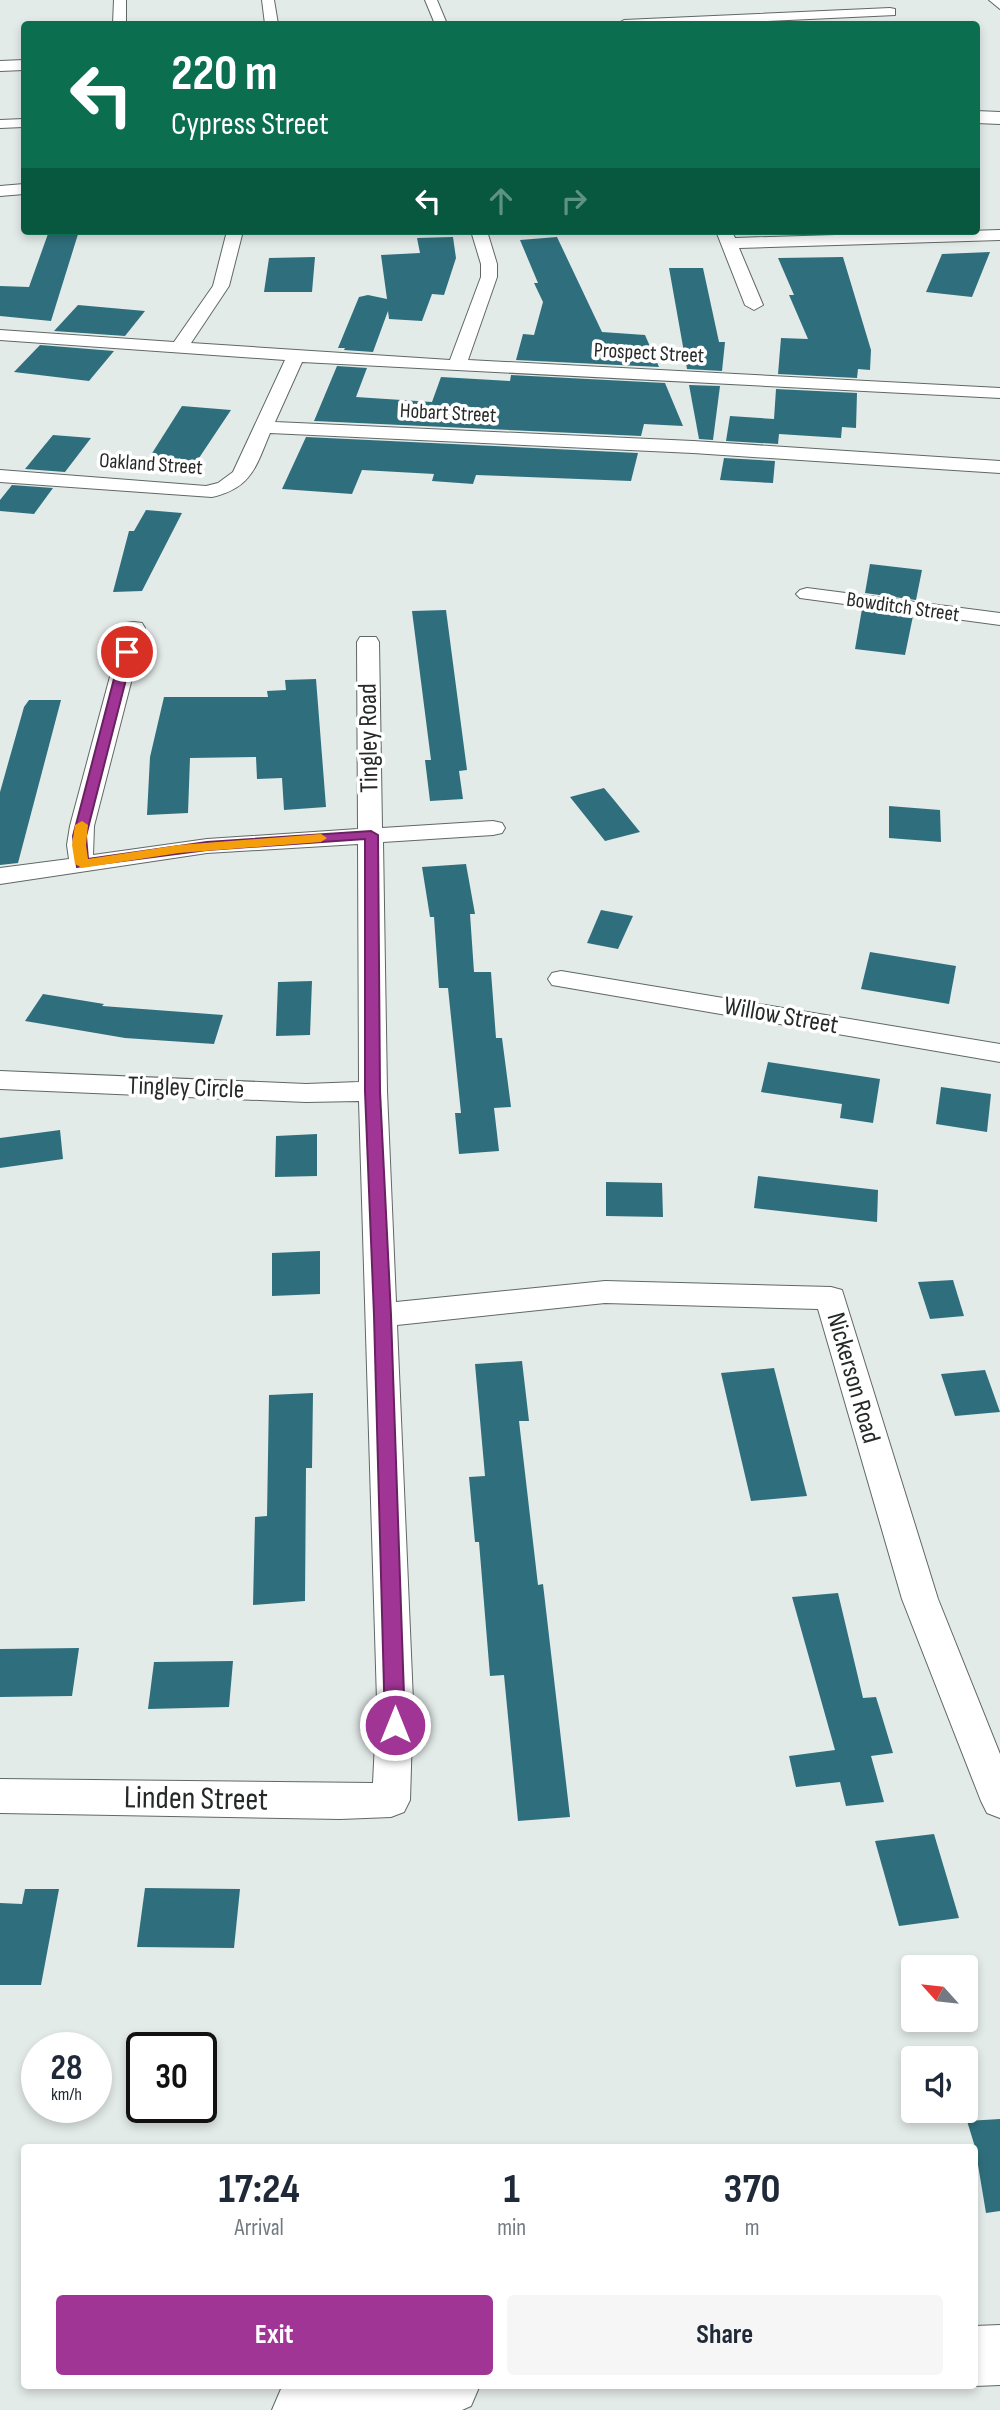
<!DOCTYPE html>
<style>
:root{--surface:#fff;--page:#f6f6f7;--text:#1f2937;--muted:#747a83;--accent:#a13595}
body{margin:0;font-family:"Sofia Sans Condensed",sans-serif;background:var(--page);color:var(--text);height:100vh;display:flex;flex-direction:column;font-size:26px;white-space:nowrap}
*{box-sizing:border-box;margin:0}
p{font-size:23px;color:var(--muted)}
.icon{flex:none;width:38px;height:38px;fill:none;stroke:currentColor;stroke-width:2;stroke-linecap:round;stroke-linejoin:round}
.map{position:relative;flex:1;overflow:hidden}
.drawer{position:absolute;left:21px;top:2144px;width:957px;height:245px;display:flex;flex-direction:column;background:var(--surface);border-radius:7px;box-shadow:0 4px 10px #0003}
.drawer>*{flex:none}
.banner{position:absolute;left:21px;top:21px;width:959px;height:214px;border-radius:7px;box-shadow:0 4px 10px #0003;background:#0b6e4f;color:#fff;overflow:hidden}
.needle{width:46px;rotate:297deg}
.fabs{position:absolute;left:901px;top:1955px;display:grid;gap:14px}
.fabs a{display:grid;place-items:center;width:77px;height:77px;border-radius:7px;background:var(--surface);box-shadow:0 4px 10px #0003;font-size:35px}
.speed{position:absolute;left:21px;top:2032px;display:flex;gap:14px;font-size:35px;font-weight:700;text-align:center}
.speed>*{display:grid;place-content:center;width:91px;height:91px;border-radius:50%;background:var(--surface);box-shadow:0 4px 10px #0003;line-height:1}
.speed small{font-size:18px;font-weight:400}
.speed .limit{border:4px solid #111;border-radius:10px;background:#fff;color:#111}
.pin{position:absolute;display:grid;place-items:center;width:60px;height:60px;color:#fff;margin:-30px;border:4px solid #fff;border-radius:50%;box-shadow:0 2px 7px #0007}
.me{position:absolute;width:77px;margin:-38px;rotate:0deg;stroke-linejoin:round;filter:drop-shadow(0 0 5px #0008)}
.turn{display:flex;align-items:center;gap:24px;height:147px;padding:0 35px;font-size:32px}
.turn .icon{width:91px;height:91px;stroke-width:2.5}
.turn b{display:block;font-size:49px;line-height:60px}
.lanes{display:flex;align-items:center;height:66px;padding:0 35px;background:#0003;justify-content:center;gap:35px;direction:ltr}
.lanes .off{opacity:.35}
.eta{display:flex;justify-content:space-evenly;align-items:center;height:119px;text-align:center}
.eta b{font-size:42px;font-weight:700;line-height:49px}
.action{display:flex;gap:14px;margin-top:auto;padding:14px 35px}
.action a{flex:1;height:80px;border-radius:7px;background:var(--accent);color:#fff;font-size:28px;font-weight:700;line-height:80px;text-align:center}
.action a+a{background:var(--page);color:var(--text)}
.map>svg:first-child{display:block}
.building{fill:#2f6f7d}
.lines{fill:none;stroke-linecap:round;stroke-linejoin:round}
.street-casing{stroke:#606866;stroke-width:2}
.secondary-casing{stroke:#606866;stroke-width:2}
.street{fill:#fff;fill-rule:evenodd}
.secondary{fill:#fff;fill-rule:evenodd}
.route{fill:#a13595;stroke:#692261;stroke-width:2}
.slow{fill:#f59e0b}
.labels{text-anchor:middle;dominant-baseline:central;stroke-width:7;stroke-linejoin:round;paint-order:stroke}
.far-street-label{font-size:21px;fill:#262928;stroke:#fff}
.street-label{font-size:26px;fill:#262928;stroke:#fff}
.near-street-label{font-size:32px;fill:#262928;stroke:#fff}
</style>
<div class="map">
<svg width="1000" height="2410" viewBox="0 0 1000 2410">
<rect width="100%" height="100%" fill="#e3ebe9"/>
<!-- building -->
<g class="building">
<polygon points="49,231 79,231 51,321 0,316 0,286 29,287"/>
<polygon points="453,237 456,258 444,295 432,294 422,321 389,319 388,311 373,352 344,350 345,348 338,348 359,297 368,295 387,299 381,255 420,253 417,238"/>
<polygon points="557,237 602,332 645,335 659,367 516,360 523,334 534,335 543,302 534,283 538,283 520,240"/>
<polygon points="990,252 972,297 926,292 942,254"/>
<polygon points="315,257 312,292 264,292 269,258"/>
<polygon points="843,257 871,350 870,370 858,369 857,378 778,374 781,338 808,339 789,295 794,295 778,258"/>
<polygon points="669,268 703,268 719,342 725,342 722,371 687,369"/>
<polygon points="78,305 145,311 125,336 54,331"/>
<polygon points="40,345 114,351 89,381 14,372"/>
<polygon points="337,366 367,368 356,397 432,402 441,377 510,381 511,375 665,383 683,426 644,424 641,436 314,421"/>
<polygon points="689,385 720,386 713,440 699,439"/>
<polygon points="776,389 857,393 856,428 842,427 841,438 779,434 778,444 726,441 730,416 774,419"/>
<polygon points="182,406 231,410 189,473 142,469"/>
<polygon points="53,435 91,438 65,472 25,469"/>
<polygon points="306,437 638,453 631,481 476,475 473,484 432,481 434,474 362,470 352,494 282,489"/>
<polygon points="724,458 775,461 773,483 720,480"/>
<polygon points="12,485 53,488 34,514 0,511 0,500"/>
<polygon points="146,510 182,513 142,591 113,592 129,531 134,531"/>
<polygon points="870,564 922,570 916,600 865,593"/>
<polygon points="862,609 913,616 905,655 855,649"/>
<polygon points="446,610 467,770 459,771 463,799 430,801 425,760 431,760 412,611"/>
<polygon points="316,679 326,807 284,810 282,778 257,779 256,757 190,758 188,813 147,815 150,757 164,697 268,697 267,691 286,690 285,680"/>
<polygon points="29,700 61,700 18,863 0,865 0,792 24,707"/>
<polygon points="604,788 614,800 640,832 605,841 570,797"/>
<polygon points="889,806 940,810 941,842 889,838"/>
<polygon points="466,864 475,914 470,914 474,972 491,972 496,1038 502,1038 511,1107 494,1108 499,1151 459,1154 455,1113 461,1113 448,988 439,988 434,917 430,917 422,867"/>
<polygon points="601,910 633,916 618,949 587,943"/>
<polygon points="870,952 956,966 949,1004 861,989"/>
<polygon points="312,981 310,1035 276,1036 278,982"/>
<polygon points="43,994 104,1004 102,1006 223,1015 214,1044 125,1038 25,1021"/>
<polygon points="768,1062 880,1079 873,1123 840,1118 842,1104 761,1092"/>
<polygon points="941,1087 991,1094 987,1132 936,1124"/>
<polygon points="60,1130 63,1159 0,1168 0,1138"/>
<polygon points="317,1134 317,1176 275,1177 276,1136"/>
<polygon points="758,1176 878,1190 877,1222 754,1208"/>
<polygon points="606,1182 662,1183 663,1217 606,1216"/>
<polygon points="320,1251 320,1294 272,1296 272,1253"/>
<polygon points="953,1280 964,1316 930,1319 918,1282"/>
<polygon points="522,1361 529,1421 519,1421 538,1585 543,1584 570,1817 518,1821 504,1675 490,1676 479,1542 475,1542 469,1477 485,1476 475,1364"/>
<polygon points="774,1368 807,1496 751,1501 721,1373"/>
<polygon points="985,1370 1000,1412 955,1416 941,1374"/>
<polygon points="313,1393 312,1468 306,1468 305,1601 253,1605 255,1517 267,1516 269,1395"/>
<polygon points="838,1593 863,1698 876,1697 893,1753 871,1756 884,1802 846,1806 840,1782 796,1787 789,1756 835,1750 792,1597"/>
<polygon points="79,1648 72,1696 0,1697 0,1649"/>
<polygon points="233,1661 229,1707 148,1709 154,1662"/>
<polygon points="934,1834 959,1918 899,1926 875,1841"/>
<polygon points="145,1888 240,1889 234,1948 137,1947"/>
<polygon points="25,1889 59,1889 41,1985 0,1985 0,1903 22,1904"/>
<polygon points="1000,2119 1000,2211 986,2213 975,2147 967,2121"/>
</g>
<g class="lines">
<!-- street casing -->
<g class="street-casing">
<g id="street">
<polygon points="114,0 126,0 126,24 113,24"/>
<polygon points="262,0 274,0 278,24 265,24"/>
<polygon points="425,0 437,0 447,24 435,24"/>
<polygon points="989,0 1000,0 1000,9"/>
<polygon points="890,8 895,9 895,15 700,24 617,24 624,20"/>
<polygon points="24,119 24,127 0,128 0,120"/>
<polygon points="24,184 24,194 0,196 0,186"/>
<polygon points="1000,230 1000,240 739,248 763,305 754,310 745,305 716,231 732,231 735,238"/>
<path d="M227,231H243L229,286L191,343L450,360L481,277V264L471,231H487L497,264V277L468,360L1000,388V398L302,362L275,422L693,441L1000,461V473L693,453L270,433C256,466 252,488 212,497L0,482V470L206,486L218,483L233,472L285,360L0,340V330L174,342L213,286Z"/>
<polygon points="807,588 1000,613 1000,625 800,598 796,594 800,590"/>
<polygon points="134,622 142,623 145,628 94,826 93,855 207,839 358,829 357,642 360,637 376,637 379,642 382,828 493,821 502,823 505,828 502,833 493,835 383,842 387,1091 396,1302 605,1281 831,1287 842,1290 938,1599 1000,1754 1000,1818 987,1813 981,1801 902,1599 818,1309 605,1303 397,1325 413,1701 410,1800 404,1812 391,1817 340,1819 0,1813 0,1779 373,1783 377,1701 359,1101 306,1102 0,1089 0,1071 306,1084 359,1082 358,844 207,853 0,884 0,868 69,859 67,845 70,826 123,628 126,623"/>
<polygon points="561,971 1000,1044 1000,1062 552,985 548,979 552,973"/>
</g>
</g>
<!-- secondary casing -->
<g class="secondary-casing">
<g id="secondary">
<polygon points="24,60 24,70 0,71 0,61"/>
<polygon points="976,111 1000,112 1000,124 976,123"/>
<polygon points="1000,2325 1000,2385 975,2386 974,2385 975,2326"/>
<polygon points="289,2385 480,2385 471,2406 462,2410 272,2410 281,2389"/>
</g>
</g>
<!-- street -->
<use href="#street" class="street"/>
<!-- secondary -->
<use href="#secondary" class="secondary"/>
</g>
<!-- route -->
<polygon class="route" points="127,649 133,652 86,836 88,859 207,842 371,831 378,835 380,1091 391,1315 405,1725 402,1732 395,1734 388,1732 385,1725 374,1315 365,1091 365,839 207,850 77,867 73,836 121,652"/>
<!-- slow -->
<polygon class="slow" points="82,821 88,825 86,845 88,859 179,845 321,834 327,838 321,842 179,853 82,868 75,864 72,845 75,825"/>
<g class="labels">
<!-- far-street labels -->
<g class="far-street-label">
<text transform="translate(649 353) rotate(3)">Prospect Street</text>
<text transform="translate(448 413) rotate(3)">Hobart Street</text>
<text transform="translate(151 464) rotate(4)">Oakland Street</text>
<text transform="translate(903 607) rotate(8)">Bowditch Street</text>
</g>
<!-- street labels -->
<g class="street-label">
<text transform="translate(369 738) rotate(-91)">Tingley Road</text>
<text transform="translate(781 1016) rotate(10)">Willow Street</text>
<text transform="translate(186 1088) rotate(2)">Tingley Circle</text>
<text transform="translate(853 1378) rotate(74)">Nickerson Road</text>
</g>
<!-- near-street labels -->
<g class="near-street-label">
<text transform="translate(196 1799) rotate(1)">Linden Street</text>
</g>
</g>
</svg>
<div class="fabs">
<a><svg class="needle" viewBox="-14 -14 28 28"><path d="M0-13l5 13h-10z" fill="#e53935"/><path d="M0 13l5-13h-10z" fill="#747a83"/></svg></a>
<a><svg class="icon" aria-label="sound" viewBox="0 0 24 24"><path d="M4 9h4l5-4v14l-5-4H4zM17 9q2 3 0 6"/></svg></a>
</div>
<div class="speed"><div>28<small>km/h</small></div><div class="limit">30</div></div>
<div class="pin" style="left:127px;top:652px;background:#d93025"><svg class="icon" aria-label="arrive" viewBox="0 0 24 24"><path d="M6 21V4h12l-3 4 3 4H6"/></svg></div>
<svg class="me" style="left:395px;top:1725px" viewBox="-20 -20 40 40"><circle r="17" fill="#a13595" stroke="#fff" stroke-width="3"/><path d="M0-11L8 9 0 5-8 9z" fill="#fff"/></svg>
<div class="banner">
<div class="turn"><svg class="icon" aria-label="left" viewBox="0 0 24 24"><path d="M17 20v-9H6M10 6l-5 5 5 5"/></svg><div><b>220 m</b>Cypress Street</div></div>
<div class="lanes"><svg class="icon" aria-label="left" viewBox="0 0 24 24"><path d="M17 20v-9H6M10 6l-5 5 5 5"/></svg><svg class="icon off" aria-label="ahead" viewBox="0 0 24 24"><path d="M12 20V5M6 11l6-6 6 6"/></svg><svg class="icon off" aria-label="right" viewBox="0 0 24 24"><path d="M7 20v-9h11M14 6l5 5-5 5"/></svg></div>
</div>
<section class="drawer">
<div class="eta">
<div><b>17:24</b><p>Arrival</p></div>
<div><b>1</b><p>min</p></div>
<div><b>370</b><p>m</p></div>
</div>
<div class="action"><a>Exit</a><a>Share</a></div>
</section>
</div>
